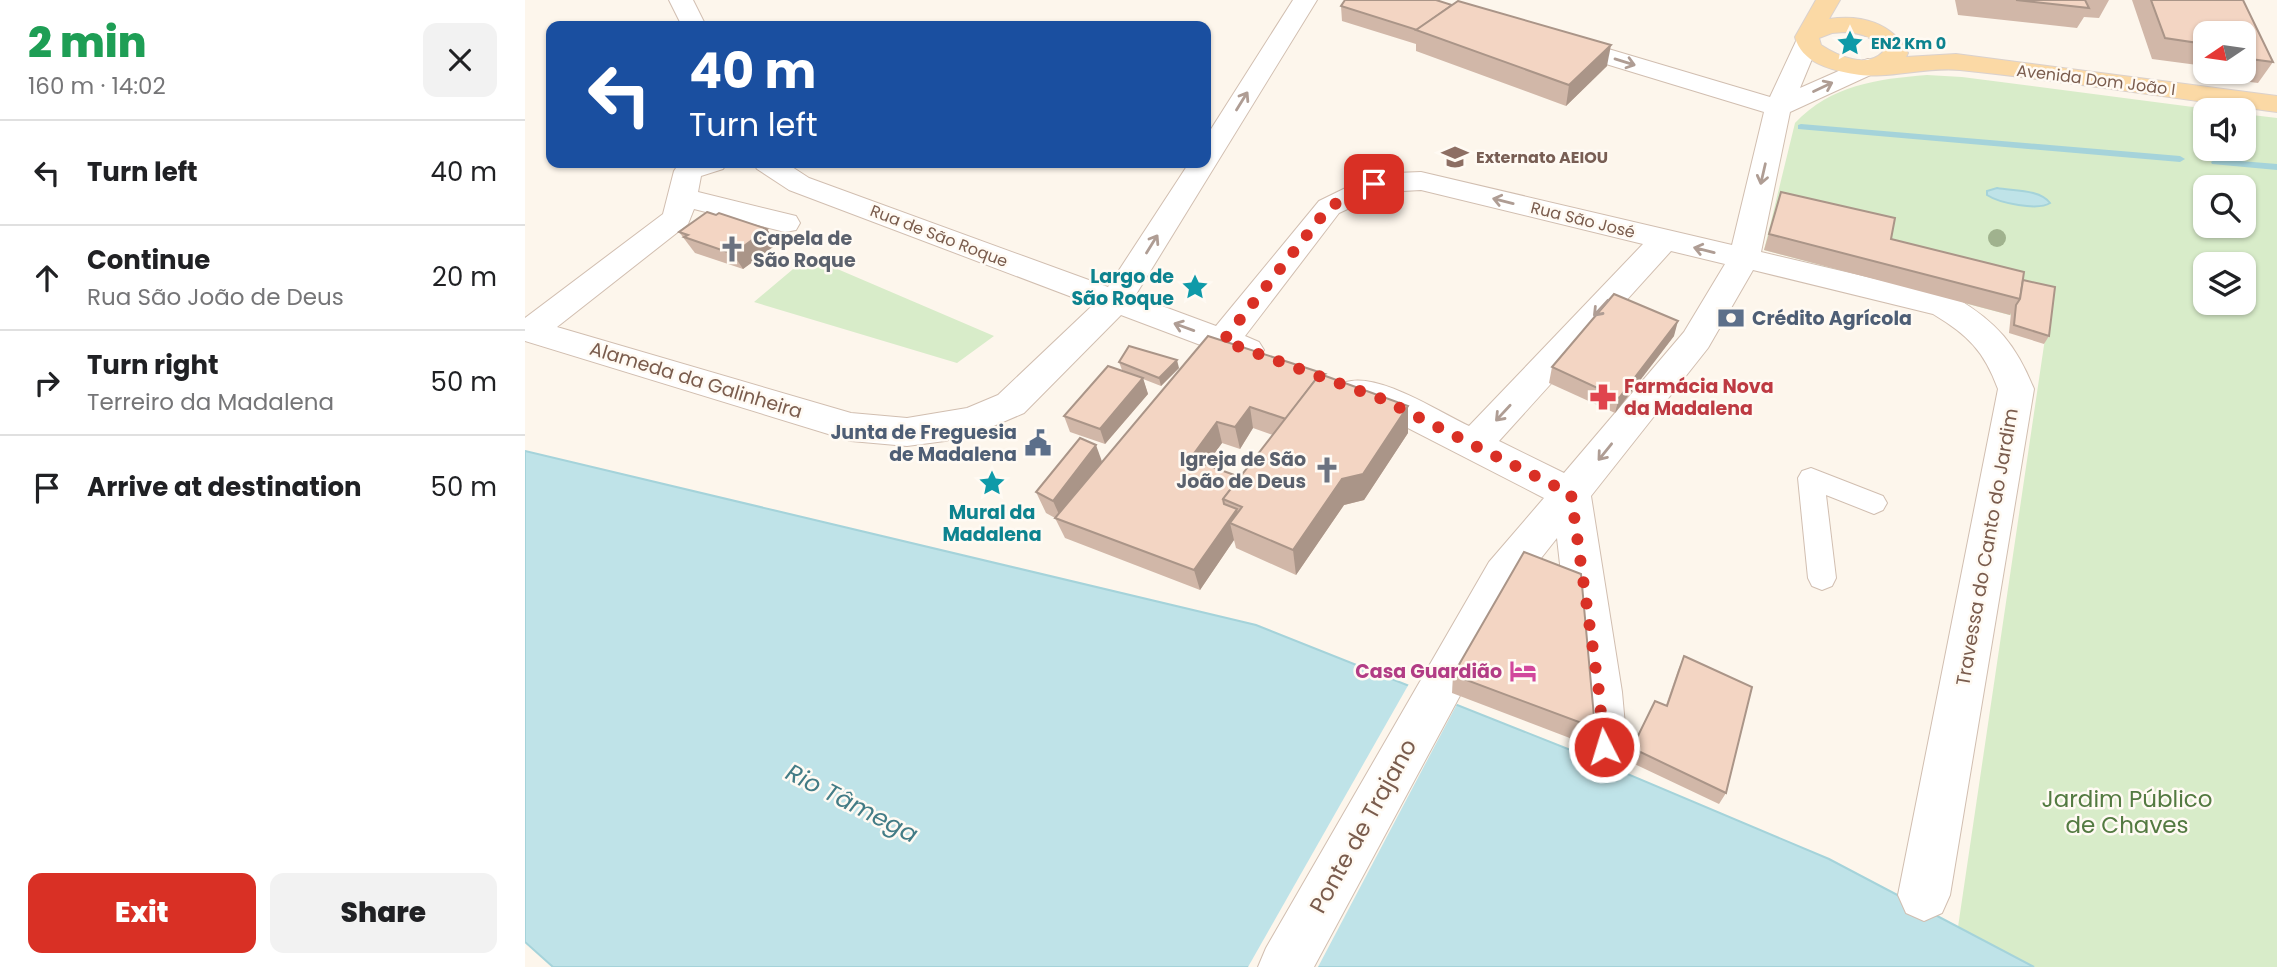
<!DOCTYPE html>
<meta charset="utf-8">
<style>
:root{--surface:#fff;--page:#f2f2f2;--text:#202124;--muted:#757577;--line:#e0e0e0;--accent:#d93025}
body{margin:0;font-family:Poppins,sans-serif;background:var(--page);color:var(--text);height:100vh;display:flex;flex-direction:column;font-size:26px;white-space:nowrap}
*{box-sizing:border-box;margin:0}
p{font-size:23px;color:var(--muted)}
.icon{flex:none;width:38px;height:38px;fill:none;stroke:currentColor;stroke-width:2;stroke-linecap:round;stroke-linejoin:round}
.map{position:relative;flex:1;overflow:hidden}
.sheet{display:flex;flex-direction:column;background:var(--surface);width:525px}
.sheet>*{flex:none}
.guide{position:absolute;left:21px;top:21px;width:665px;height:147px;border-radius:14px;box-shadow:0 2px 5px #0004;background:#1a4fa0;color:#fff;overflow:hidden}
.needle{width:46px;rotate:257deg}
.buttons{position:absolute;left:1668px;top:21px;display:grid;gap:14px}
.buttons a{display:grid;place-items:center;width:63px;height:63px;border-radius:14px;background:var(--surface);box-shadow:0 2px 5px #0004;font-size:35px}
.pin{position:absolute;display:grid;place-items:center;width:60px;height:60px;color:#fff;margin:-30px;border-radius:14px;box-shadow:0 4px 10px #0006}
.me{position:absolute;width:77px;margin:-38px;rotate:355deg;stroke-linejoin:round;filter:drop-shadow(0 0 5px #0008)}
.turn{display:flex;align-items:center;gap:24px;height:147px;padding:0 28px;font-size:32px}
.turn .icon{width:91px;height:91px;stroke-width:2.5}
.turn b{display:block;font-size:49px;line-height:60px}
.round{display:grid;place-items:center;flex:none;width:74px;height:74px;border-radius:14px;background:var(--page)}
.summary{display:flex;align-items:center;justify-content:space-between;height:119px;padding:0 28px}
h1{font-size:42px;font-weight:800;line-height:52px;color:#1e9e55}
.primary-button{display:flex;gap:14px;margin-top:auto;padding:14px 28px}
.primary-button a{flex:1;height:80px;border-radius:14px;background:var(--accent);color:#fff;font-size:28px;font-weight:800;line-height:80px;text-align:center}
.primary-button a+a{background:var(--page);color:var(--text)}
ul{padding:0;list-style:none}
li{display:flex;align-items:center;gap:21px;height:105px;padding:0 28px;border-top:2px solid var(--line)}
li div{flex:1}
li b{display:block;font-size:26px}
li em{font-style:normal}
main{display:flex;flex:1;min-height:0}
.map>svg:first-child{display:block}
.green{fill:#d8ecc9;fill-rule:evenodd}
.water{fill:#bfe3e8;stroke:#a5d3da;stroke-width:2}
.pier{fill:#fdf6ec}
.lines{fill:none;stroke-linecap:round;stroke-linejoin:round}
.stream{fill:#a5d3da;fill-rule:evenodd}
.lane-casing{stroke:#d1beb0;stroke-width:2}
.street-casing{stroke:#d1beb0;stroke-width:2}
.primary-casing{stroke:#dad1cd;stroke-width:2}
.lane{fill:#fff;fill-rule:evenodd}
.street{fill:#fff;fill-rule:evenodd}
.primary{fill:#fbd9a5;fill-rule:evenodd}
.tree{fill:#a0b28e}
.wall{fill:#d1b7a8;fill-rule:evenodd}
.shaded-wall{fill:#aa9588}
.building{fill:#f3d5c3;stroke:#aa9588;stroke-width:2}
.oneway{stroke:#af9d94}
.route{stroke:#d93025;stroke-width:12;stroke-dasharray:0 21.6}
.labels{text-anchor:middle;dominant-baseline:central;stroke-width:5;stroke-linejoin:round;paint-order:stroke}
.far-culture-label{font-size:16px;font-weight:bold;fill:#0d838f;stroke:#fffaf3;text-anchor:start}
.far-street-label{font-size:16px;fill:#7a5c4d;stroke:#fffaf3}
.far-education-label{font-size:16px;font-weight:bold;fill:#785e54;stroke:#fffaf3;text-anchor:start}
.worship-label{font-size:19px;font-weight:bold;fill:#5b616d;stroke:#fffaf3;text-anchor:start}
.culture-label{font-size:19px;font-weight:bold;fill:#0d838f;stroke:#fffaf3;text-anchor:end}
.service-label{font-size:19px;font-weight:bold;fill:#4e5e75;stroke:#fffaf3;text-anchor:start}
.street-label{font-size:19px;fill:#7a5c4d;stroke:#fffaf3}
.health-label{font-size:19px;font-weight:bold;fill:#be3a42;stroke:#fffaf3;text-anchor:start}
.hotel-label{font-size:19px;font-weight:bold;fill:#b23c85;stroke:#fffaf3;text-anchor:end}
.near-park-label{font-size:23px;fill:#537a41;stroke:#fffaf3}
.near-street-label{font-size:23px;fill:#7a5c4d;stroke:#fffaf3}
.near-water-label{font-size:24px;font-style:italic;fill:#437c86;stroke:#fffaf3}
</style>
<main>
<section class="sheet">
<div class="summary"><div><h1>2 min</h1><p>160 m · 14:02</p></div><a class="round"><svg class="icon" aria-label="close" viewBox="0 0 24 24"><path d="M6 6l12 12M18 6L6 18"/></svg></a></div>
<ul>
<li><svg class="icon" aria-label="left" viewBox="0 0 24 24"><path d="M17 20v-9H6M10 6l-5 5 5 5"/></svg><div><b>Turn left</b></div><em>40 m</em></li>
<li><svg class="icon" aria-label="ahead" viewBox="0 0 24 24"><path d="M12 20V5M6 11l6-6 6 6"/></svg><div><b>Continue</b><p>Rua São João de Deus</p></div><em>20 m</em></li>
<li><svg class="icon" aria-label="right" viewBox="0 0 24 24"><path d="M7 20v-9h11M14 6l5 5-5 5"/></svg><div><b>Turn right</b><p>Terreiro da Madalena</p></div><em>50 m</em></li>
<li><svg class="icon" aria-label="arrive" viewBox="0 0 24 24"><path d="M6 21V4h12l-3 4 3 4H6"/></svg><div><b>Arrive at destination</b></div><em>50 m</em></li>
</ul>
<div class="primary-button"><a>Exit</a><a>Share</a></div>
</section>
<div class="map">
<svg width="1752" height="967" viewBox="0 0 1752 967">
<rect width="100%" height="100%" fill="#fdf6ec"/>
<!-- green -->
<g class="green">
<path d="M1402,75L1437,77L1691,110H1680V149H1718L1719,114L1752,118V967H1509L1433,927L1522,325L1239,250L1270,123C1306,85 1352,79 1402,75ZM1680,187H1718V226H1680ZM1680,264H1718V303H1680Z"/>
<polygon points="289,258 289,259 469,336 432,363 229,302 280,259"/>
</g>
<!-- water -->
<g class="water">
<path d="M1472,188C1488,191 1515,189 1525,203C1513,211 1474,203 1462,195V191Z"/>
<polygon points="0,451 731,625 1048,751 1304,859 1509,967 28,967 0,942"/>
</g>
<!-- pier -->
<polygon class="pier" points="885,682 933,702 793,967 723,967"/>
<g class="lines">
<!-- stream -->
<g class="stream">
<polygon points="1276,124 1655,156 1660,159 1655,162 1273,129 1273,125"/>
<polygon points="1691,159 1752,164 1752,170 1687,164 1686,162"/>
</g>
<!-- lane casing -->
<g class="lane-casing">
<polygon id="lane" points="1286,468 1358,496 1362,503 1358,510 1349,514 1301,495 1311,578 1307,586 1297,590 1287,586 1283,578 1273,478 1277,471"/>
</g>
<!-- street casing -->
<g class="street-casing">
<g id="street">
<polygon points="144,0 168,0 181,26 157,26"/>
<path d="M768,0H792L610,296L691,326L794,201L837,180L871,173L896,172L1207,245L1239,112L1025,47L1022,42L1025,37L1034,35L1043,37L1245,97L1273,37L1282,35L1291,37L1294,42L1275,88L1334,62L1343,59L1352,62L1356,67L1352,72L1265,112L1236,252L1431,298C1472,322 1491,345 1509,389L1425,895L1417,913L1399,921L1381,913L1373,895L1473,389C1459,351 1443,335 1408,314L1228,270L1183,348L1066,496L1097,692L1102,747L1096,763L1079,769L1062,763L1056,747L1032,538L994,586L789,967H733L741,948L964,562L1019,498L844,408L821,400L816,391L821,382C854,372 914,412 944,426L1118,244L896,190L859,192L814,213L720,336L734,342L739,350L734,358L722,362L710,358L596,315L499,413L464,428L420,441L382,446L326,441L0,341V318L138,214L149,171L153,165L202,163L198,169L176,176L173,192L271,216L275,223L271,230L260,232L169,209L163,224L32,327L326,413L382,418L442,408L473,395L568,305L264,190L232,169L228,163H261L284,178L583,287L664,163H681V137ZM1146,251L1200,264L1159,332L1039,473L974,441Z"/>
</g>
</g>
<!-- primary casing -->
<g class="primary-casing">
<path id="primary" d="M1291,0H1315L1304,19C1336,14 1368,23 1383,53L1381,57L1431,54L1752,96V112C1646,98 1541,81 1435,70C1401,66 1362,80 1329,74C1305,70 1276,62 1270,37ZM1320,32C1336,33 1351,37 1358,52C1341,69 1313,56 1296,45L1294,38L1307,33Z"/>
</g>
<!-- lane -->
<use href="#lane" class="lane"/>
<!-- street -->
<use href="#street" class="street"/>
<!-- primary -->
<use href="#primary" class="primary"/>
</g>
<!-- trees -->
<circle class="tree" cx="1472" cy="238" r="9"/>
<!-- wall -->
<g class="wall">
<polygon points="1430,0 1584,0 1574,18 1559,17 1552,28 1433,15"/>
<polygon points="1607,0 1718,0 1748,62 1733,83 1702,79 1700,72 1718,72 1718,33 1680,33 1680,66 1627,59"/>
<polygon points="816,6 1082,66 1041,106 891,51 891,44 817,21"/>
<polygon points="1256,192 1366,239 1498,280 1524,336 1519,344 1484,333 1486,313 1485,315 1239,250"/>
<polygon points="242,229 252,244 218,269 170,253 154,232"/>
<polygon points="1149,336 1090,413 1024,383 1027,367"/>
<polygon points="594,362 654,368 636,386 618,379 623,394 580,444 545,432 539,416 608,375 597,370"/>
<path d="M800,374V376L883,406V433L839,500L819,505L771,575L711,548L709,540L675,590L540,538L530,518L521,513L511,492L577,462ZM728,428L748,435L715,477L681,465L697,443L715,449Z"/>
<polygon points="1159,656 1201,793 1194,804 1101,760 1107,748 1141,705 1153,670"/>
<polygon points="928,675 1070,728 1063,745 927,693"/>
</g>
<!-- shaded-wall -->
<g class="shaded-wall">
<polygon points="1086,45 1082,66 1041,106 1044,85"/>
<polygon points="242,229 252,244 218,269 208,254"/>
<polygon points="1153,321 1149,336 1090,413 1094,398"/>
<polygon points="652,360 654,368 636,386 634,378"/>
<polygon points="618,378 623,394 580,444 575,429"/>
<polygon points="883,406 883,433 839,500 819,505 771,575 768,550 817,479"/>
<polygon points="725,407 728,428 715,449 710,427"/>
<polygon points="692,422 697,443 670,480 665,459"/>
<polygon points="571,445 579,467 537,521 528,501"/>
<polygon points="712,509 716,528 705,523 709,540 675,590 669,570"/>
</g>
<!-- building -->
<g class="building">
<polygon points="820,0 911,0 927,5 892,30 816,6"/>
<polygon points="1491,0 1560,0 1564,8"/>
<polygon points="1626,0 1718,0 1748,62 1718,58 1718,33 1680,33 1680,44 1640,38"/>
<polygon points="933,1 1086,45 1044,85 891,30"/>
<polygon points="1256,192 1370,218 1366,239 1499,272 1495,299 1244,234"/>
<polygon points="182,212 191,215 194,213 242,229 208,254 159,237 163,235 154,232"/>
<polygon points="1498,280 1530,287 1524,336 1489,325 1491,305 1495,299"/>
<polygon points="1089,294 1153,321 1094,398 1027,367"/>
<polygon points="683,336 800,374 798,375 795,374 761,419 725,407 710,427 692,422 665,459 715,477 698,499 699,504 712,509 669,570 530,518"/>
<polygon points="604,346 652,360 634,378 594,362"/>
<polygon points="583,366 618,378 575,429 539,416"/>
<polygon points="795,374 883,406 838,474 817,479 768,550 705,523 717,507 698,499"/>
<polygon points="555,438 571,445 528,501 511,492"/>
<polygon points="999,552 1056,574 1070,728 928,675"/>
<polygon points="1159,656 1227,687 1201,793 1107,748 1130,701 1142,706"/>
</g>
<!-- one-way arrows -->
<defs><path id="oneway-shaft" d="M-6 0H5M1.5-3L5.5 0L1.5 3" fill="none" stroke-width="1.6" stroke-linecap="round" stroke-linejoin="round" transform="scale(1.75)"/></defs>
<g class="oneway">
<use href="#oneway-shaft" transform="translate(1100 62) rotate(17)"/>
<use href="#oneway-shaft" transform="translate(1298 87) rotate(-25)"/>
<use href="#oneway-shaft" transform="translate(717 101) rotate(-58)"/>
<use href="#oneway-shaft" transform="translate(1238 174) rotate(103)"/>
<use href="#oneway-shaft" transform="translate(978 201) rotate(-166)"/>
<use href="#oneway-shaft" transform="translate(627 244) rotate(-58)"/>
<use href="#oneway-shaft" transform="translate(1179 250) rotate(-166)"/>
<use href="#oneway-shaft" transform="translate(1076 308) rotate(133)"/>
<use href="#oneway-shaft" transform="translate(659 327) rotate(-160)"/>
<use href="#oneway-shaft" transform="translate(978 413) rotate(133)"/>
<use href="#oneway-shaft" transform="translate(1080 452) rotate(129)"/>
</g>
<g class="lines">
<!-- route -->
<polyline class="route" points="849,184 804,207 698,341 857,399 1046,494 1074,692 1079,747"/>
</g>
<!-- icons -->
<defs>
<g id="sight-bare" transform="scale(2.1)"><path d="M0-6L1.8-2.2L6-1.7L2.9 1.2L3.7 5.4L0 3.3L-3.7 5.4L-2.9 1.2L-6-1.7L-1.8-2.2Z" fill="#0f9aa8" stroke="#fffaf3" stroke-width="2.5" paint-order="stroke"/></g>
<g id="school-bare" transform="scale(2.1)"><path d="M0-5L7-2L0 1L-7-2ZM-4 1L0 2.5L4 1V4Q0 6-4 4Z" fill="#8d6e63" stroke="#fffaf3" stroke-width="2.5" paint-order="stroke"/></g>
<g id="church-bare" transform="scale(2.1)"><path d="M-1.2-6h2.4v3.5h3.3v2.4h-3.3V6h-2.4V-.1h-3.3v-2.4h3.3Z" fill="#6b7280" stroke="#fffaf3" stroke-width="2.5" paint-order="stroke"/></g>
<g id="bank-bare" transform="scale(2.1)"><path d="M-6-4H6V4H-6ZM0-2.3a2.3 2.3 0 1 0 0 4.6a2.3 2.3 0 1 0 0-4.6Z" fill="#5c6f8a" stroke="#fffaf3" stroke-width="2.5" paint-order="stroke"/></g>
<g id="pharmacy-bare" transform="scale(2.1)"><path d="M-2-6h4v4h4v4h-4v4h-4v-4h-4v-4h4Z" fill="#e0444e" stroke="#fffaf3" stroke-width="2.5" paint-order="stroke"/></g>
<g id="civic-bare" transform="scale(2.1)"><path d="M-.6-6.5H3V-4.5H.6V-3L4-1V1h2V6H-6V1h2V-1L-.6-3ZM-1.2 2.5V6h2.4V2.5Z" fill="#5c6f8a" stroke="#fffaf3" stroke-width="2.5" paint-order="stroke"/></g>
<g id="hotel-bare" transform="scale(2.1)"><path d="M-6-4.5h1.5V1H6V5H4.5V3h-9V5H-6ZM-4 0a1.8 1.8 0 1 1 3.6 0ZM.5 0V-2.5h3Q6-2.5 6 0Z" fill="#d1479c" stroke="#fffaf3" stroke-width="2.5" paint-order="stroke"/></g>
</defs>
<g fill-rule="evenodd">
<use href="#sight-bare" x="1325" y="43"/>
<use href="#school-bare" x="930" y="157"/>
<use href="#church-bare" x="207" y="249"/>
<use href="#sight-bare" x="670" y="287"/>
<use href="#bank-bare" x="1206" y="318"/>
<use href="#pharmacy-bare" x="1078" y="397"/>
<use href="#civic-bare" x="513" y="443"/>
<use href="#church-bare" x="802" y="470"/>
<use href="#sight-bare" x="467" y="483"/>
<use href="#hotel-bare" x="998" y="671"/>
</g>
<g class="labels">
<!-- far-culture labels -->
<g class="far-culture-label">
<text x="1346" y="43">EN2 Km 0</text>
</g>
<!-- far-street labels -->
<g class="far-street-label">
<text transform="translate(1571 80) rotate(7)">Avenida Dom João I</text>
<text transform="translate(1058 220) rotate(14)">Rua São José</text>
<text transform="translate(414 236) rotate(21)">Rua de São Roque</text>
</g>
<!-- far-education labels -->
<g class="far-education-label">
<text x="951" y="157">Externato AEIOU</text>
</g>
<!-- worship labels -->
<g class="worship-label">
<text x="228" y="238">Capela de<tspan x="228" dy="22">São Roque</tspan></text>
<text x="781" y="459" text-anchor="end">Igreja de São<tspan x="781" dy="22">João de Deus</tspan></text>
</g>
<!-- culture labels -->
<g class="culture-label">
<text x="649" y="276">Largo de<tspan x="649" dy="22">São Roque</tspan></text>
<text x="467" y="512" text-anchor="middle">Mural da<tspan x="467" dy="22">Madalena</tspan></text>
</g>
<!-- service labels -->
<g class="service-label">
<text x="1227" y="318">Crédito Agrícola</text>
<text x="492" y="432" text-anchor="end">Junta de Freguesia<tspan x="492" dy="22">de Madalena</tspan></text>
</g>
<!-- street labels -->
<g class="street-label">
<text transform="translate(171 380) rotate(17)">Alameda da Galinheira</text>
<text transform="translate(1462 547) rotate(-80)">Travessa do Canto do Jardim</text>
</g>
<!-- health labels -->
<g class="health-label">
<text x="1099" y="386">Farmácia Nova<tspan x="1099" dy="22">da Madalena</tspan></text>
</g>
<!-- hotel labels -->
<g class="hotel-label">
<text x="977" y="671">Casa Guardião</text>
</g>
<!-- near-park labels -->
<g class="near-park-label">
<text x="1602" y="799">Jardim Público<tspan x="1602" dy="26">de Chaves</tspan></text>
</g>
<!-- near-street labels -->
<g class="near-street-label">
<text transform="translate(838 826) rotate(-61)">Ponte de Trajano</text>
</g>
<!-- near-water labels -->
<g class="near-water-label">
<text transform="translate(327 803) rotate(27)">Rio Tâmega</text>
</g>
</g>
</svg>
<div class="buttons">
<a><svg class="needle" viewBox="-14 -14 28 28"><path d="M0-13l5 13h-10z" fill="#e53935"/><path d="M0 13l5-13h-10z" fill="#757577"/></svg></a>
<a><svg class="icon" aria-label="sound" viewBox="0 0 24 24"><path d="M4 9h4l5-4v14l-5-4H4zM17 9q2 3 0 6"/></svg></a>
<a><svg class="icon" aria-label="search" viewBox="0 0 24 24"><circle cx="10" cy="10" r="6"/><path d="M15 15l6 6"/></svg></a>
<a><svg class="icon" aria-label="layers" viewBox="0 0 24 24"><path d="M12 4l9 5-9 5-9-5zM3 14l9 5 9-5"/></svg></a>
</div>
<div class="pin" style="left:849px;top:184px;background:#d93025"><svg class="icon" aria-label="arrive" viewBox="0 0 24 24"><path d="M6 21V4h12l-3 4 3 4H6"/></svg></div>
<svg class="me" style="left:1079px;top:747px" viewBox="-20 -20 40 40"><circle r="17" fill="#d93025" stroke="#fff" stroke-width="3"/><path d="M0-11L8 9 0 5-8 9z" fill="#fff"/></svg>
<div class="guide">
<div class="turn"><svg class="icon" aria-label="left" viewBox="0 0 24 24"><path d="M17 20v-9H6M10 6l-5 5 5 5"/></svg><div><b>40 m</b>Turn left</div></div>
</div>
</div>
</main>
